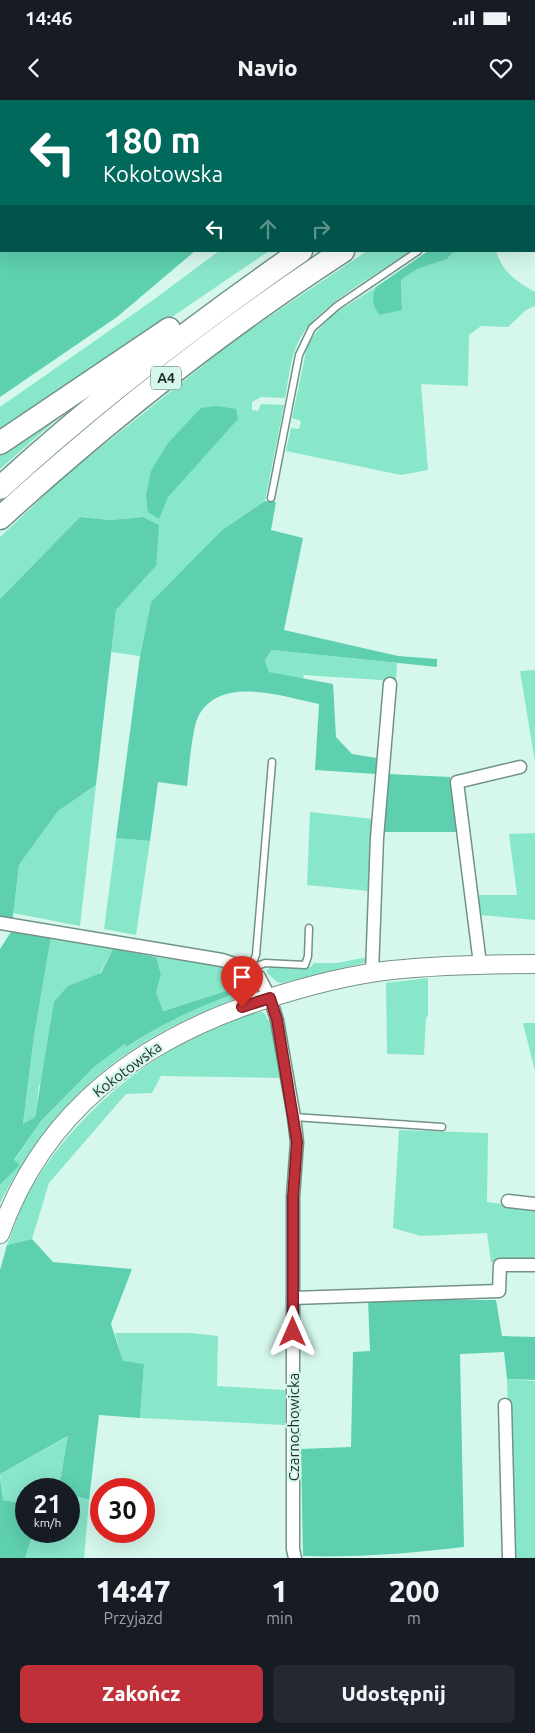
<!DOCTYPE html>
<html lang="pl">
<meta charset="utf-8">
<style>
:root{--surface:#171b24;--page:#242831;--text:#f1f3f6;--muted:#9ea1a6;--accent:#c03039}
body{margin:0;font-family:Ubuntu,sans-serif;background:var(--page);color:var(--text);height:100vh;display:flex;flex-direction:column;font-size:19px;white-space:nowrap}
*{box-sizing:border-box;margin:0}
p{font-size:16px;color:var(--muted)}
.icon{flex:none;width:28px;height:28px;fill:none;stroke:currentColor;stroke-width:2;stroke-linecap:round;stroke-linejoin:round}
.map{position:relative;height:1458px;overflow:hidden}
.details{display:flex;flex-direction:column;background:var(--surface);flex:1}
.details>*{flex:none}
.guide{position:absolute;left:0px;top:0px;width:535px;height:152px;box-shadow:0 5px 20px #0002;background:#00695c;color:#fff;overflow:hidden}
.speed{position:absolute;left:15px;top:1378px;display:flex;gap:10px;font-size:25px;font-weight:700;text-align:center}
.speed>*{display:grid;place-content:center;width:65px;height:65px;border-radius:50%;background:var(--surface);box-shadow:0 5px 20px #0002;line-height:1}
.speed small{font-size:12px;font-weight:400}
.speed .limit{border:8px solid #d22;background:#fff;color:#111}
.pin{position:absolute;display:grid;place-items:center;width:42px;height:42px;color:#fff;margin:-51px -21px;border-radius:50% 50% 50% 0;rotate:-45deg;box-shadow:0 0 5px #0007}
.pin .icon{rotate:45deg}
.me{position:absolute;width:55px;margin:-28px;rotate:0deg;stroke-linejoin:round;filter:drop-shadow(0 0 4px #0008)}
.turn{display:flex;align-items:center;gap:18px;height:105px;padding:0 20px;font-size:22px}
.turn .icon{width:65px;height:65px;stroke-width:2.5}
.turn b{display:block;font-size:35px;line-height:42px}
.lanes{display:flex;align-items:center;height:48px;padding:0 20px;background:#0003;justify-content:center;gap:25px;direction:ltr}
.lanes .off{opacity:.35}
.eta{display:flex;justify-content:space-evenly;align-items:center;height:85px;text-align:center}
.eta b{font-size:30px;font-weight:800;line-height:35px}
.primary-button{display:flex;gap:10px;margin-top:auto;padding:10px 20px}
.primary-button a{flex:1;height:58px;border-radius:8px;background:var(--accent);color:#fff;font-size:20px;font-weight:800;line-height:58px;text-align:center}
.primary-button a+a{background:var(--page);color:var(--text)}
.status{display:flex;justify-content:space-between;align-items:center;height:35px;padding:0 25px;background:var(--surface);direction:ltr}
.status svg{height:14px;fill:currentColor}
header{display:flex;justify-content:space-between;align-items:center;height:65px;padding:0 20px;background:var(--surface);font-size:22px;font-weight:800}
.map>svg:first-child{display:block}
.green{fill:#88e6ca}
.forest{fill:#5ed0b0}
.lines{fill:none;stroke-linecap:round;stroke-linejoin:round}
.lane-casing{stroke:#739287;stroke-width:9}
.street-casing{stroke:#739287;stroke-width:15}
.secondary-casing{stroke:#739287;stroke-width:20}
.highway-casing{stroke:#739287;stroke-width:25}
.lane{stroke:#fff;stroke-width:6}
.street{stroke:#fff;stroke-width:12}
.secondary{stroke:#fff;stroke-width:18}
.highway{stroke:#fff;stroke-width:22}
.route-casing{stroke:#7d1f25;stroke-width:12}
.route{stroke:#c03039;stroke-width:9}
.labels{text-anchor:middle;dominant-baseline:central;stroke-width:4.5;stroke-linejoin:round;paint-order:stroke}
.shield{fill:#d6f8ec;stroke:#566962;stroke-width:1}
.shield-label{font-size:14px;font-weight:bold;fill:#1f2c27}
.street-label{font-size:15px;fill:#1f2c27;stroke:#d6f8ec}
</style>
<div class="status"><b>14:46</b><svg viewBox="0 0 49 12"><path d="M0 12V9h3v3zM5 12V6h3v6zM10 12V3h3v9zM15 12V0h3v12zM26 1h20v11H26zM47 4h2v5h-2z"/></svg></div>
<header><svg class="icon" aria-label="back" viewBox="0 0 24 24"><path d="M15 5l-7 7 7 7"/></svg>Navio<svg class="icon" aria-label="heart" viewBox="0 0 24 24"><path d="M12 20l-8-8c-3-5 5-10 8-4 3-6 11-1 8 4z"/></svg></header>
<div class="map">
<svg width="535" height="1458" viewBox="0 0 535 1458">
<rect width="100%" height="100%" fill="#d6f8ec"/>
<!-- green -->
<g class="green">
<polygon points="219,151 269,151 0,334 0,307 149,203"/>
<path d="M367,151H411C382,171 322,204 304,232C291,250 289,277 285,298L261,297L252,302V310L258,311L261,304L284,305L265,401L222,430L151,502L140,556L111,552L116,510L156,466L143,417L110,420L80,417L0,499V437L66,375L240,236Z"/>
<path d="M454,151H496C502,172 517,182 535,192V206L526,210L508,227L481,226L469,235L468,286L421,284L428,370L401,375L286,351L291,328L299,329L301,321L292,318L307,247L317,231L334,214L376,187L374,192L402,209L401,180L417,169L447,159Z"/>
<polygon points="98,283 0,369 0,351"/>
<polygon points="272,550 397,563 396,581 304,575 303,579 269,572 265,560"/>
<polygon points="535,570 535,662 520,571"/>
<polygon points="96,685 80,826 13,813 19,765 58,711"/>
<polygon points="310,712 373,719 369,791 307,785"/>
<polygon points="535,733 535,820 480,815 478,795 517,795 509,734"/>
<polygon points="116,738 150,741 136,835 104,829"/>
<polygon points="51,837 113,849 39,986 35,1017 23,1025 34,936"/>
<path d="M156,857L226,867L253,879L250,881L254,889L248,894C128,938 61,989 0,1103V1085L20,1065L14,1061L41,1021L94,967L125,944L128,947C160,923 196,908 234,894L232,889L162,911L156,893L161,874Z"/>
<polygon points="368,857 367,862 282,883 277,882 267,873 267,870 271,867 311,867 314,863 337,863"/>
<polygon points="428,878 428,916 426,918 424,955 387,954 386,883"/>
<path d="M262,912L265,914L268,920H271L282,978L161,976L152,993L126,994L49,1083L32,1139L7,1145C13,1131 17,1116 24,1102C61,1029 136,961 212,930C227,924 246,913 262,912Z"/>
<polygon points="523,923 535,923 535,971"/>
<polygon points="399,1030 488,1033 487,1102 535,1108 535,1161 491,1162 487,1133 421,1136 393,1128"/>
<polygon points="115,1233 190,1233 218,1236 217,1286 285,1290 285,1325 140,1318 144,1264 123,1262"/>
<polygon points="507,1279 535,1281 535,1458 513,1458"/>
<polygon points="69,1336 59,1389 26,1389 26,1404 3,1400 0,1374"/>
<polygon points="69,1394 89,1400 84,1458 25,1458 34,1431 69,1431"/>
</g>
<!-- forest -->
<g class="forest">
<polygon points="0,151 195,151 117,217 0,297"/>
<path d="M428,151H454L447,159L417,169L401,180L402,210L379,215C373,206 371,197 376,187Z"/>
<polygon points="217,306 236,309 238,319 168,397 159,419 148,412 146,395 151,371 168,343 201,308"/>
<path d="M265,401L276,402L271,430L303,438L284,530L398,556L437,559V567L272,550L265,560L269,572L333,584L336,637L352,654L377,658L376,674L315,670L319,604C283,597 220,574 198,617C192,630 189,669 187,686L158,682L150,741L116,738L140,556L151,502L222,430Z"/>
<path d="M80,417L110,420L143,417L159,425L156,466L116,510L96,685L58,711L19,765L11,832L51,837L34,936L23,1024L35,1017L54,902L68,886L101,873L113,849L156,857L161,874L156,893L163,911L232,889L234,894C196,908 160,924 127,947L125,944L94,967L41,1021L14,1060L20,1065L0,1085V849L11,832L0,830V499Z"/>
<polygon points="388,674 450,677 456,732 383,732"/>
<polygon points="32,1139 53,1162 132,1169 111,1224 123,1261 144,1264 140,1318 99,1315 89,1400 69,1394 69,1389 59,1389 68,1336 0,1374 0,1170 7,1145"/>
<path d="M368,1200H496L502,1236L535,1237V1280L507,1279L504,1252L460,1254L464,1447C415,1453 352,1458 303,1456L301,1349L351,1347L353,1252L370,1251Z"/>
<polygon points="0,1377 3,1400 26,1404 26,1431 34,1431 25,1458 0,1458"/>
</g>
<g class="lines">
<!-- lane casing -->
<g class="lane-casing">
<g id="lane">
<polyline points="534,81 535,81"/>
<polyline points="271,398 299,255 312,228 337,206 418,151"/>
<polyline points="250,869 256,855 272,662"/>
<polyline points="250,869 265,863 305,865 308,856 309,828"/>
<polyline points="294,1017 442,1027"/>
</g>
</g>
<!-- street casing -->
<g class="street-casing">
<g id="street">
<polyline points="250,0 251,1"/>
<polyline points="429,1 431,0"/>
<polyline points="0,823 222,860 250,869 259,877 270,898 277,920 294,1017 297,1042 293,1097 293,1449 295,1458"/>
<polyline points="480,864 457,682 520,667"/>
<polyline points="372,873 377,738 390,584"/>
<polyline points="508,1101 535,1104"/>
<polyline points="293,1198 499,1191 500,1165 535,1165"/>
<polyline points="505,1305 509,1458"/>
</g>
</g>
<!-- secondary casing -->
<g class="secondary-casing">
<path id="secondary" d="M0,1134C44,1011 139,941 260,901C303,887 346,875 392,870C439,865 487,864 535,864"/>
</g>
<!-- highway casing -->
<g class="highway-casing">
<g id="highway">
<polyline points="534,10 535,9"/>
<polyline points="534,36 535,35"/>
<polyline points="0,343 169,229"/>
<path d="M0,388C94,301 196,224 301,151"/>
<path d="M0,418C107,321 221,230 343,151"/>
</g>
</g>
<!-- lane -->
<use href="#lane" class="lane"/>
<!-- street -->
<use href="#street" class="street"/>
<!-- secondary -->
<use href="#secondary" class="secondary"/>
<!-- highway -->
<use href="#highway" class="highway"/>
</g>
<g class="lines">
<!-- route casing -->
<g class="route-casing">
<polyline id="route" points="242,907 270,898 277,920 297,1042 293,1097 293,1232"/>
</g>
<!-- route -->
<use href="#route" class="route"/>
</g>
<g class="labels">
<!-- shield labels -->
<rect class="shield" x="151" y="266.5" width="30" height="23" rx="4"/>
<g class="shield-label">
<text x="166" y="278">A4</text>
</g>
<!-- street labels -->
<g class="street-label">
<text transform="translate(127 969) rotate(-37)">Kokotowska</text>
<text transform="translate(293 1327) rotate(-90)">Czarnochowicka</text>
</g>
</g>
</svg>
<div class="speed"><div>21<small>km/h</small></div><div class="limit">30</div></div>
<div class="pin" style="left:242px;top:907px;background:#d93025"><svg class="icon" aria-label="arrive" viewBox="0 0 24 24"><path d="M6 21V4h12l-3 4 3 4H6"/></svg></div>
<svg class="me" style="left:293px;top:1232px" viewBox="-20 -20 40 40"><path d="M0-17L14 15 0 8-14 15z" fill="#c03039" stroke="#fff" stroke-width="4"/></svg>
<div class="guide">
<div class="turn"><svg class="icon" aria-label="left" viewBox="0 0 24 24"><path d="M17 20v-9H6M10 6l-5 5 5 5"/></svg><div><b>180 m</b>Kokotowska</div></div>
<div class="lanes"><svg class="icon" aria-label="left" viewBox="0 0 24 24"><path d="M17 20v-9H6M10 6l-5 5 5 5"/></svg><svg class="icon off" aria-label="ahead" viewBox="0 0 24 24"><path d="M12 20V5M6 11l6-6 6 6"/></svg><svg class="icon off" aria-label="right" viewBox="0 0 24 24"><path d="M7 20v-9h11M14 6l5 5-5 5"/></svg></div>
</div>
</div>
<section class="details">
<div class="eta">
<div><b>14:47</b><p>Przyjazd</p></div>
<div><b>1</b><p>min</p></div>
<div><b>200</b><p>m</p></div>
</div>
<div class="primary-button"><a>Zakończ</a><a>Udostępnij</a></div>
</section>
